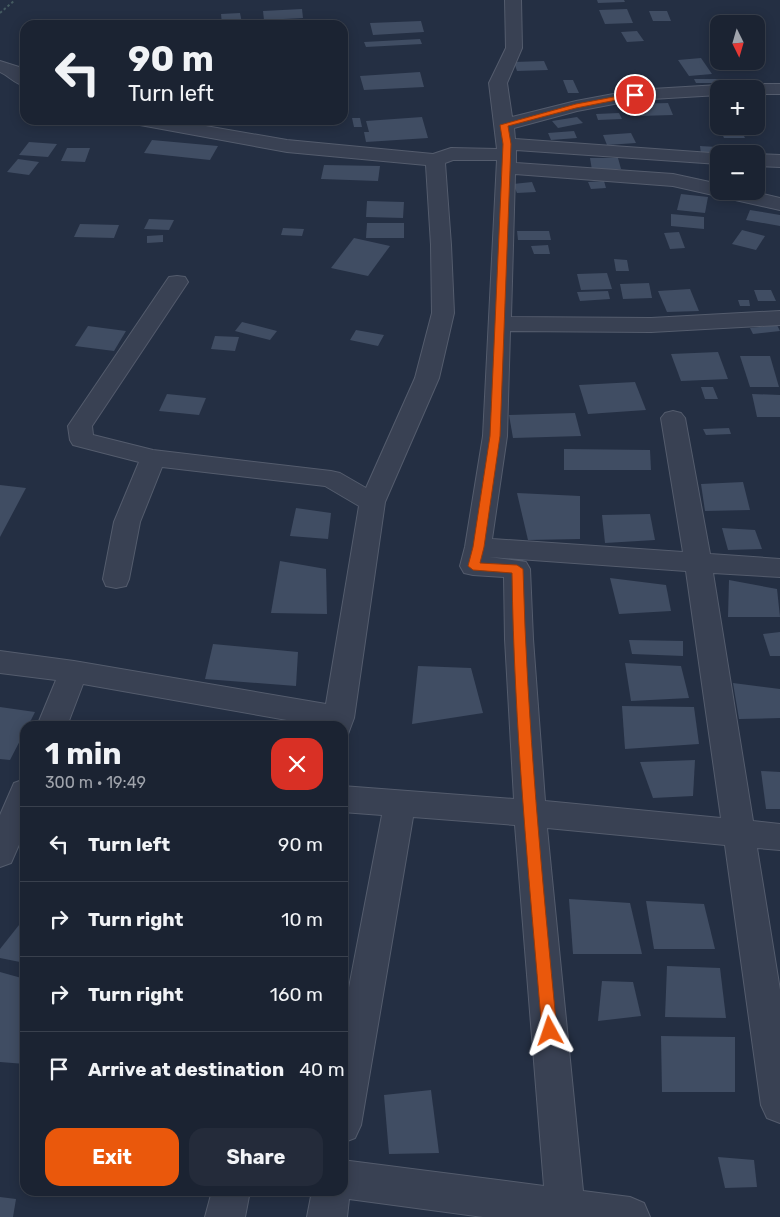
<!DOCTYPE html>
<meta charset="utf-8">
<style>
:root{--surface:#1b2332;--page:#242b3a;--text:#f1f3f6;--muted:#a0a4ac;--line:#39404d;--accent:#ea580c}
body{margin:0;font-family:Rubik,sans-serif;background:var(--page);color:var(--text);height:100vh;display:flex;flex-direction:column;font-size:19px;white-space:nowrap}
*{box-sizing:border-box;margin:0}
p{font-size:16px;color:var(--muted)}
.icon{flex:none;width:28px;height:28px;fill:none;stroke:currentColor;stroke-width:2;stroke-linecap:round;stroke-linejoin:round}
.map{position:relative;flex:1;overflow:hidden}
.drawer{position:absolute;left:20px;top:721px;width:328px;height:475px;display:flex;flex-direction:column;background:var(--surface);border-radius:15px;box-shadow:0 2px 12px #0003,0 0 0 1px var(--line)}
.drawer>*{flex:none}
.top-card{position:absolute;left:20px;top:20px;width:328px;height:105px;border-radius:15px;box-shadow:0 2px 12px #0003,0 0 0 1px var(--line);background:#1b2332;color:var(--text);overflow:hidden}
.needle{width:32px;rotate:175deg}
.buttons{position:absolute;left:710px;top:15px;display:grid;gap:10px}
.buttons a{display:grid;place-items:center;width:55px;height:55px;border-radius:10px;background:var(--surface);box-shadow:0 2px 12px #0003,0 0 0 1px var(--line);font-size:25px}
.pin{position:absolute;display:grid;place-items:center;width:42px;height:42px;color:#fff;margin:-21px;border:2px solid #fff;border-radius:50%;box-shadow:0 1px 5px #0007}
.me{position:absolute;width:55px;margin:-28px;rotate:355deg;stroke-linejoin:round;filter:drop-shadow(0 0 4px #0008)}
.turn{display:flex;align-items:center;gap:18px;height:105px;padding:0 25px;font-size:22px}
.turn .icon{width:65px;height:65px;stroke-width:2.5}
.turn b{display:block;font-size:35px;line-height:42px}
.round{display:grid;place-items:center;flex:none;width:52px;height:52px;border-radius:15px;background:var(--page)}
.overview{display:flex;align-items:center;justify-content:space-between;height:85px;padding:0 25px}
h1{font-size:30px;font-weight:700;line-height:38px}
.primary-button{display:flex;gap:10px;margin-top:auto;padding:10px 25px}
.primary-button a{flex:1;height:58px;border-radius:15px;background:var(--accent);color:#fff;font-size:20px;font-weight:700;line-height:58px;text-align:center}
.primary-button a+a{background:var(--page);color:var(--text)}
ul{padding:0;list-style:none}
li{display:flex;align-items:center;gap:15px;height:75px;padding:0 25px;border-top:1px solid var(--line)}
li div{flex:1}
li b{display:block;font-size:19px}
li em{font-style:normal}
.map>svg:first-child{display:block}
.building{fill:#404d63}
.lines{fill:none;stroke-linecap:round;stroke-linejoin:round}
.minor-casing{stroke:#545c6d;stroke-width:2}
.path{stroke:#455b61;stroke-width:2;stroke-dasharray:2.5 2.5;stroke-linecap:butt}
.minor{fill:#394153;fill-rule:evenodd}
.route{fill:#ea580c;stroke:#983908}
</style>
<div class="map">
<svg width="780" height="1217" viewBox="0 0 780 1217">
<rect width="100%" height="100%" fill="#242f43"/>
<!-- building -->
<g class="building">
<polygon points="597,0 624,0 625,2 598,3"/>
<polygon points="302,9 303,18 264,20 263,11"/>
<polygon points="627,9 633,23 605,24 599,10"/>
<polygon points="649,11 667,11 671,21 653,21"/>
<polygon points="240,13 242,23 222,24 221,14"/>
<polygon points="421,21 424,32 373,35 370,23"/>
<polygon points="637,31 644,41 627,42 621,32"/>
<polygon points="420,39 422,44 366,47 364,42"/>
<polygon points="701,58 712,74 689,76 678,60"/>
<polygon points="544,61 548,70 517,71 514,62"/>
<polygon points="420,72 424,87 364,90 360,76"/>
<polygon points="694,79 724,79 726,83 696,83"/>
<polygon points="563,80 573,80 579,93 568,93"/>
<polygon points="668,103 673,115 638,116 633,104"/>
<polygon points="619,113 622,119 598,120 596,114"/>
<polygon points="422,117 428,138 366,142 364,132 369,132 366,121"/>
<polygon points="577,117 583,123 558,128 552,121"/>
<polygon points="352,118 360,118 362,127 354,127"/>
<polygon points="740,128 745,138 724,138 720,129"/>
<polygon points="574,131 577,138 551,140 548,133"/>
<polygon points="631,133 636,143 607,145 603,135"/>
<polygon points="152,140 218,146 210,160 144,153"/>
<polygon points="29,142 57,144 48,157 19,155"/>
<polygon points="700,146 751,149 752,154 701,154"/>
<polygon points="67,148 90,148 85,162 61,161"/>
<polygon points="590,158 618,158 621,169 592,170"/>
<polygon points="18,159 39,162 29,175 7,172"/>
<polygon points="324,165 380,166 378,181 321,179"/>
<polygon points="756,167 763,186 756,186"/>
<polygon points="604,181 606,188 591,189 588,182"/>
<polygon points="532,182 536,192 517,193 513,184"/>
<polygon points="681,194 708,197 705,213 677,210"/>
<polygon points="367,201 404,202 403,218 366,217"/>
<polygon points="750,210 780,215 780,226 746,220"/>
<polygon points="671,214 704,217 704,229 671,226"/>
<polygon points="149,219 174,220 169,230 144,229"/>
<polygon points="367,223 404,223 404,238 366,238"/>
<polygon points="80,224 119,225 114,238 74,237"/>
<polygon points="283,228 304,229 302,236 281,235"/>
<polygon points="742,230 765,236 756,250 732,244"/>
<polygon points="517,231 549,231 551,240 518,240"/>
<polygon points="679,232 685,248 670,249 664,233"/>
<polygon points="163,235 163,242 147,243 147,236"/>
<polygon points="354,238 390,246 368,276 331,268"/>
<polygon points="548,245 550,254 534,254 531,246"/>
<polygon points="614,259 627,260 629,271 616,271"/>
<polygon points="607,273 612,289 581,290 577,274"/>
<polygon points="649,283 652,298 623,299 620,284"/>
<polygon points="690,289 699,311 667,312 658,291"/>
<polygon points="754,290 771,290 776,301 758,301"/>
<polygon points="608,291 610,299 580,301 577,292"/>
<polygon points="738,300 749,300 750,306 740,306"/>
<polygon points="242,322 277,331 270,340 235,331"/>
<polygon points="777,325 780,331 753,334 750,328"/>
<polygon points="88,326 126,331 114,351 75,346"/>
<polygon points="356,330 384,335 378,346 350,340"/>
<polygon points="215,336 239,337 235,351 211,349"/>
<polygon points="718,352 728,379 681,381 671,354"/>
<polygon points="740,356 770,356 779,387 750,387"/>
<polygon points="635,382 646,410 588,414 579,385"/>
<polygon points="701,387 713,387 718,399 705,399"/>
<polygon points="167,394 206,398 199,415 159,411"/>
<polygon points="752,394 780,395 780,417 757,417"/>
<polygon points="575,413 581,436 513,438 509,415"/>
<polygon points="729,428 731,434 706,435 703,429"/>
<polygon points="564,449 650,450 651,470 564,470"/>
<polygon points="743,482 750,510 705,511 701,484"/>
<polygon points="0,485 26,488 0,537"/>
<polygon points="517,493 580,496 580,539 528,540"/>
<polygon points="296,508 331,513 328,539 290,536"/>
<polygon points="650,514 655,540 605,543 602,515"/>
<polygon points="722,528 755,530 762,549 728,550"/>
<polygon points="280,561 326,569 327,614 271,613"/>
<polygon points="610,578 666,585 671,611 619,614"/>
<polygon points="729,580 777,589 780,617 728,617"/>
<polygon points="780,632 780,656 770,656 763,634"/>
<polygon points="629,640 683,641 683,656 632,654"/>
<polygon points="213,644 298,652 296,686 205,679"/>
<polygon points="625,663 681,666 689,698 631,701"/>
<polygon points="418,666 471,668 483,713 412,724"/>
<polygon points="733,683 780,689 780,718 739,719"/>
<polygon points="622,706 694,707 699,744 625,749"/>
<polygon points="0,707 35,712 28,726 25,726 25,731 10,760 0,759"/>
<polygon points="695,760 693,796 653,798 640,762"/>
<polygon points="761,771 780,772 780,809 766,809"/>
<polygon points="569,899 630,903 642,954 573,954"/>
<polygon points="646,901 704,904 715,949 654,949"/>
<polygon points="23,920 25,920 25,963 0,958 0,949"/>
<polygon points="667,966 720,968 726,1018 665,1017"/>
<polygon points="0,972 25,979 25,1064 0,1062"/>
<polygon points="602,981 633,982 641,1016 598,1021"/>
<polygon points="661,1036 735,1037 735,1092 662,1092"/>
<polygon points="431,1090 439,1153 389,1154 384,1095"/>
<polygon points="718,1157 754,1160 757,1187 725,1188"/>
<polygon points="0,1197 16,1199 13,1217 0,1217"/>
</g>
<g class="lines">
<!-- minor casing -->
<g class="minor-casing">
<g id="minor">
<path d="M505,0H521L522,48L507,83L512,117L576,101L635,90L719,85L727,89H719V95L635,100L577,111L514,128L515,139L725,154H719V164L516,150V163L673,174L719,184V191H750L780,198V210L673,186L515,174L511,317L651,318L780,311V325L651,332L510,331L507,436L492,539L683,552L661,418L665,413L673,411L681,413L685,418L710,554L780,559V577L713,573L753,821L780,824V850L757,848L780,990V1123L767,1118L761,1105L725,845L547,828L583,1191L630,1197L644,1203L650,1217H483L349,1199L347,1217H307L312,1191H342V1160L544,1186L515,825L413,817L361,1125L355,1138L342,1143V1024L382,815L342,812V786L514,799L505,639L504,577L473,575L464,573L460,566L465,547L483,436L497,160H453L445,163L451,245L454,313L439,378L385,502L354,718L348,734L342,736V726H321L83,684L67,726H37L56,680L0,673V651L74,661L326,704L359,506L325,486L162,467L140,522L129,579L126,586L116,588L106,586L103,579L114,522L139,462L73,445L70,440L68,426L169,277L177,276L185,277L188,282L92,426L93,435L153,450L331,471L340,473L366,488L415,378L432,313L431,245L426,165L287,152L140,125L134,124L131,120H171L287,140L433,154L451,148L497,149L489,83L506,48ZM489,557L686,571L721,818L545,801L533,639L530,569L526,562Z"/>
<path d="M0,61L19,67L25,72V86C15,84 9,76 0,72Z"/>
<polygon points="756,84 780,84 780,94 756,94 756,89 747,89 750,85"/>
<polygon points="756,154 780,155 780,167 756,166"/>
<polygon points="25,779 25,831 11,863 0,867 0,815 14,783"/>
<polygon points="212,1191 250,1191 245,1217 205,1217"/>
</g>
</g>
<!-- path -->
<polyline class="path" points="0,13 15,0"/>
<!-- minor -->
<use href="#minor" class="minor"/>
</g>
<!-- route -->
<path class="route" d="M635,93H637V96L576,108L508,126L511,144L500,436L484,547L480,563L517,565L523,569C527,724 542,877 557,1031L555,1036L550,1038L544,1036L542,1031C529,878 514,726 512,573L473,570L468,566L473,547L490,436L503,144L500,125L576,104Z"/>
</svg>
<div class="buttons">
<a><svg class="needle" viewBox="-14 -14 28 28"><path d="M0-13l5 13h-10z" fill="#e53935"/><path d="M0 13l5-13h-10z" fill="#a0a4ac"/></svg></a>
<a>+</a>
<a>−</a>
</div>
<div class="pin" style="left:635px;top:95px;background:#d93025"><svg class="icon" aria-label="arrive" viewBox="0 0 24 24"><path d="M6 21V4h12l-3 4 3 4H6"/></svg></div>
<svg class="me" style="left:550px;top:1031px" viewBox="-20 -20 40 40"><path d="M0-17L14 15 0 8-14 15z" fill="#ea580c" stroke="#fff" stroke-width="4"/></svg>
<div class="top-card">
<div class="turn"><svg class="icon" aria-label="left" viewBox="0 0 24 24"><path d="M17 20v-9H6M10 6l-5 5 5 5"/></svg><div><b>90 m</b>Turn left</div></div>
</div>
<section class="drawer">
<div class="overview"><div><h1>1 min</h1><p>300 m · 19:49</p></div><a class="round" style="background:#d93025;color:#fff"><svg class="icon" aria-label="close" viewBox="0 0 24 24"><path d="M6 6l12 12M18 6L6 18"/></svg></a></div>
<ul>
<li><svg class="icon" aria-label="left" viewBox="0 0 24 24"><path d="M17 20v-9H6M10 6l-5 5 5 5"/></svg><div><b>Turn left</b></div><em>90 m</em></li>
<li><svg class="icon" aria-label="right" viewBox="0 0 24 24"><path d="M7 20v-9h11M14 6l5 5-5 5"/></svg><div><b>Turn right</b></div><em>10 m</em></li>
<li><svg class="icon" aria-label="right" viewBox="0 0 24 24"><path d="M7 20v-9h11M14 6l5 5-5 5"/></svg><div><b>Turn right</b></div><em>160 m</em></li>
<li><svg class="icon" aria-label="arrive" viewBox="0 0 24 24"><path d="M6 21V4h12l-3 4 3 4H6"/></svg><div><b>Arrive at destination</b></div><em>40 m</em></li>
</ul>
<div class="primary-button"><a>Exit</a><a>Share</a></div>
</section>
</div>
